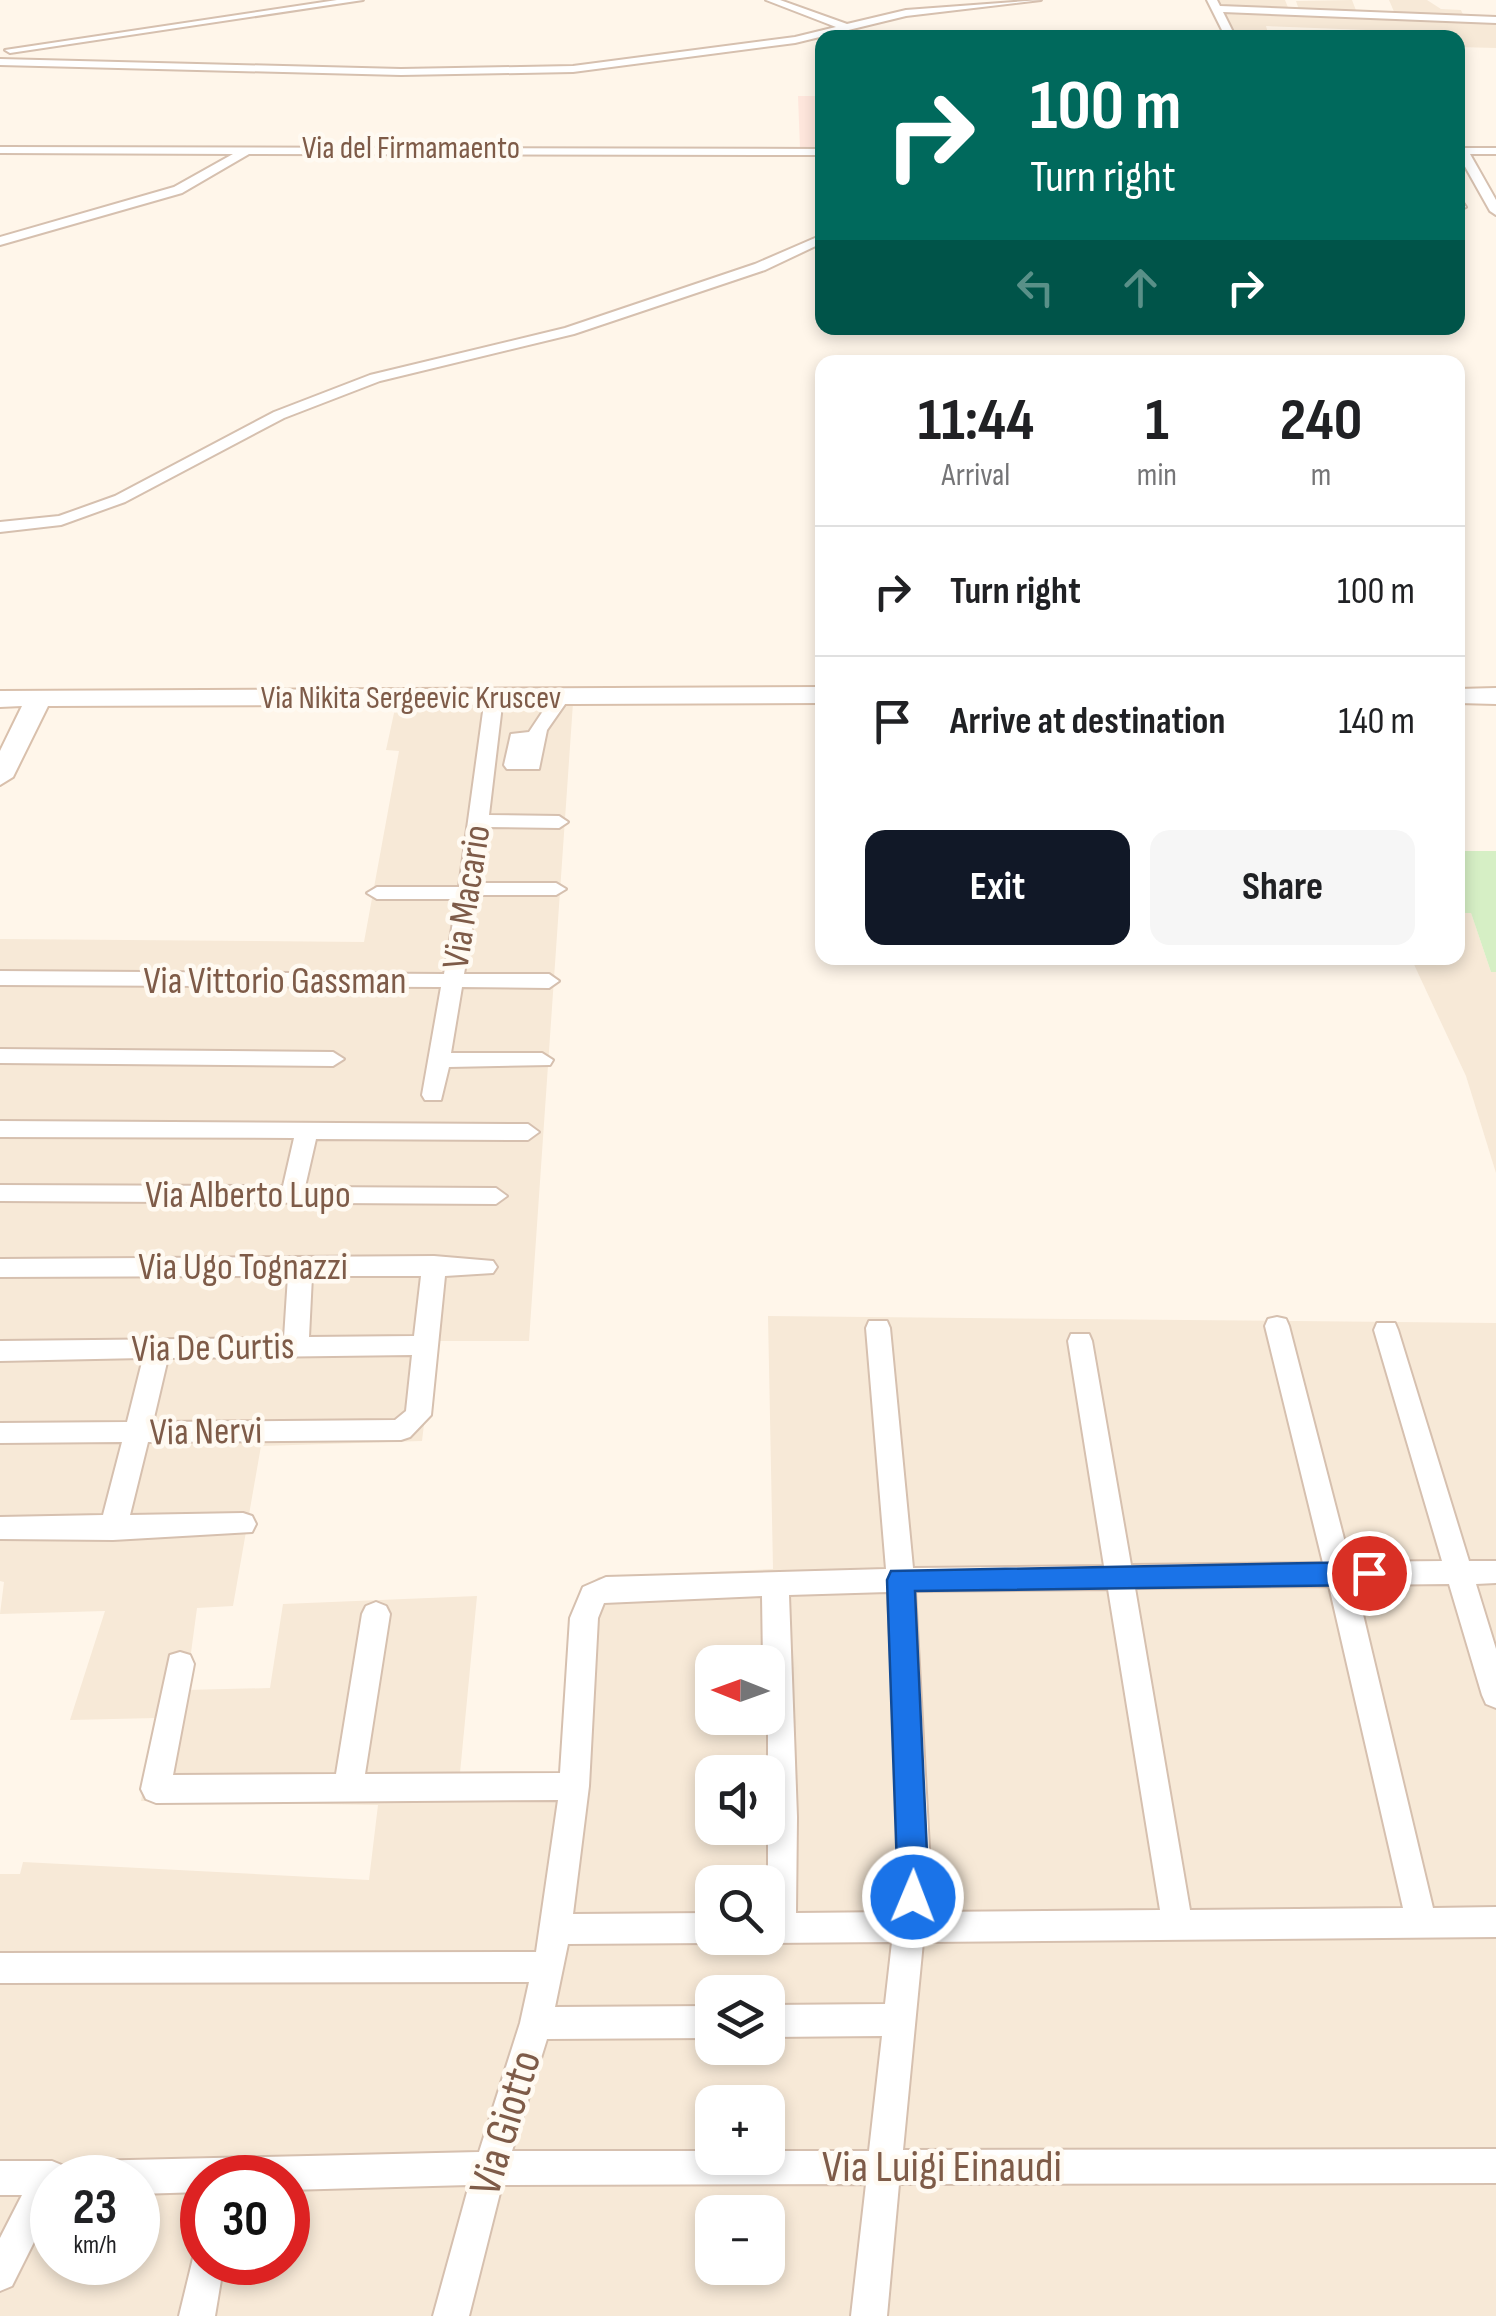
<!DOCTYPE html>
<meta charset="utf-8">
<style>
:root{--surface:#fff;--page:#f6f6f6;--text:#202124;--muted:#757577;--line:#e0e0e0;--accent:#111827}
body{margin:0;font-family:"Sofia Sans Condensed",sans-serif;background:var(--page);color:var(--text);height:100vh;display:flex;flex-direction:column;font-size:38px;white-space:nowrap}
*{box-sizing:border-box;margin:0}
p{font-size:32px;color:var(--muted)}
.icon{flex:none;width:55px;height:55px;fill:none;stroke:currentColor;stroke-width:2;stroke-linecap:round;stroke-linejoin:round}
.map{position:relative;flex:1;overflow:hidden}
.drawer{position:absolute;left:815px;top:355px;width:650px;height:610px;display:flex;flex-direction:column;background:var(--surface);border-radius:20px;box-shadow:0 5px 15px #0003}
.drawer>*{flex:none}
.top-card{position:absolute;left:815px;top:30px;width:650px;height:305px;border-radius:20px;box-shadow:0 5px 15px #0003;background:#00695c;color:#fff;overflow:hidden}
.needle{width:65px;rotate:271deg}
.tools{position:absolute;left:695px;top:1645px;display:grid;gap:20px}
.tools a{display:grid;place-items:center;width:90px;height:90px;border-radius:20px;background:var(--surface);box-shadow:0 5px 15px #0003;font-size:50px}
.speed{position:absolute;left:30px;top:2155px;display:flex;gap:20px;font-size:50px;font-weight:700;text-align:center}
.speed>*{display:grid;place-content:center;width:130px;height:130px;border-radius:50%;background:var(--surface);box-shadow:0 5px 15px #0003;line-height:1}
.speed small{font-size:25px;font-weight:400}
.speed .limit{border:15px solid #d22;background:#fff;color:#111}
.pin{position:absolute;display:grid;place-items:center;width:85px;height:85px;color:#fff;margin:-42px;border:5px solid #fff;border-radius:50%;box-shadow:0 2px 10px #0007}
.me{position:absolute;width:110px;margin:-55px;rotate:1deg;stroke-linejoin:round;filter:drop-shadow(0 0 8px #0008)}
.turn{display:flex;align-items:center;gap:35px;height:210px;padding:0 50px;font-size:45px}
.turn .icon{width:130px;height:130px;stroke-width:2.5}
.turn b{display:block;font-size:70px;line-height:85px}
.lanes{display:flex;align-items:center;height:95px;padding:0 50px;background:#0003;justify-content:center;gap:50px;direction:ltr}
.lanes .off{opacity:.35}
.eta{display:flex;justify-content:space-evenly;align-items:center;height:170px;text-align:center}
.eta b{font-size:60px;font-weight:700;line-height:70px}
.action{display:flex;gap:20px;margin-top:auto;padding:20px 50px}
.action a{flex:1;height:115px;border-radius:20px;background:var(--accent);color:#fff;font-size:40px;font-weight:700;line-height:115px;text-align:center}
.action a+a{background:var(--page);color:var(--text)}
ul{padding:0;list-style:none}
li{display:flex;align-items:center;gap:30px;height:130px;padding:0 50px;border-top:2px solid var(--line)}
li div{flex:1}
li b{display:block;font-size:38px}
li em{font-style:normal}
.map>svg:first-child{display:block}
.residential{fill:#f7e9d7;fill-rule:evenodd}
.commercial{fill:#ffe7dd}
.green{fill:#d6efc5}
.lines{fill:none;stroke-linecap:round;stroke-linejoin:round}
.street-casing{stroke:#d6c0af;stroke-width:4}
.secondary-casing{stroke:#d9c0ac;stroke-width:4}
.street{fill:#fff;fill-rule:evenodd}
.secondary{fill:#fff;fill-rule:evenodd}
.route{fill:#1a73e8;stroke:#114b97;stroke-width:2.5}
.labels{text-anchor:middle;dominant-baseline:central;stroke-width:9;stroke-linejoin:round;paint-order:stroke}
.far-street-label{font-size:32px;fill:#7e5b48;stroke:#fffaf2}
.street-label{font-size:38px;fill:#7e5b48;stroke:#fffaf2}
.near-street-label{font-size:45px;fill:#7e5b48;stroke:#fffaf2}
</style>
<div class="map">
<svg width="1496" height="2316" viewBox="0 0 1496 2316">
<rect width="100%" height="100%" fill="#fff6ea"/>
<!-- residential -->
<g class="residential">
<polygon points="1217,0 1285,0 1289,10 1299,10 1296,1 1352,0 1357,13 1395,14 1389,0 1427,0 1441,9 1461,10 1464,17 1496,18 1496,48 1458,47 1458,38 1419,37 1417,32 1266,26 1269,37 1238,37"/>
<path d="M573,703L529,1341H434L422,1441L261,1446L233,1606L197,1608L186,1690L270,1688L283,1604L477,1596L460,1773L559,1775L573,1606L582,1589L599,1577L773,1569L768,1316L1496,1323V2316H0V1874H20L23,1862L369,1880L378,1805L141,1801L156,1718L70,1720L105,1611L0,1614L4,1582L0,1581V939L364,942L399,751L386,750L396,704ZM712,1662H768V1718H712ZM712,1772H768V1828H712ZM712,1882H768V1938H712ZM712,1992H768V2048H712ZM712,2102H768V2158H712ZM52,2178H138V2262H52ZM202,2178H288V2262H202ZM712,2212H768V2268H712Z"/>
<polygon points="1458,913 1471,913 1491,972 1496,972 1496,1173 1466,1076 1411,958 1458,958"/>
</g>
<!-- commercial -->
<polygon class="commercial" points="798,96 822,96 822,149 800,149"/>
<!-- green -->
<polygon class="green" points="1458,851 1496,851 1496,972 1491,972 1471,913 1458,913"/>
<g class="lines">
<!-- street casing -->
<g class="street-casing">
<g id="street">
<polygon points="337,0 363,0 10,53 5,50"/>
<polygon points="766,0 780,0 847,24 906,10 1041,0 906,16 795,43 573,72 401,75 0,65 0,59 401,69 573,66 795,37 836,27"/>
<polygon points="1207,0 1217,0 1220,6 1496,17 1496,23 1223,12 1236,38 1226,38"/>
<polygon points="0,147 822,149 822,155 249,154 182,193 0,245 0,237 174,187 233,154 0,153"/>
<polygon points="1458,148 1496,148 1496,154 1470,154 1496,200 1496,215 1490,211 1458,154"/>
<polygon points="1458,203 1464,204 1466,207 1458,211"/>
<polygon points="822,235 822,243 765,270 574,334 380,381 284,418 125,502 61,525 0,532 0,522 59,516 115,496 274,412 370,375 565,328 755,264"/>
<polygon points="494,692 503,697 489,815 559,816 568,822 559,828 487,827 480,883 556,883 566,889 556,895 478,895 464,974 549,974 559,981 549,988 462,987 451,1053 542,1053 553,1060 550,1065 449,1067 441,1100 425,1100 422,1095 441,987 0,985 0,971 444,974 457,899 377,899 367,893 377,887 459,887 485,697"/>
<polygon points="561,692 570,697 547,730 539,769 507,769 504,765 511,734 529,732 555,693"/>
<polygon points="0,1049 333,1052 344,1059 333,1066 0,1063"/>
<polygon points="0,1121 528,1124 539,1132 528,1140 316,1139 305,1187 496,1188 507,1196 496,1204 0,1201 0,1185 283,1186 294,1138 0,1137"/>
<path d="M434,1256L493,1261L497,1267L493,1273L445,1276L431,1415L410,1437L401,1440L148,1442L130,1515L243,1513L252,1516L256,1524L252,1532L113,1540L0,1539V1517L103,1515L122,1442L0,1443V1423L127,1422L143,1358L0,1361V1341L284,1338L288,1276L0,1277V1259ZM312,1276H421L414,1336L309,1337ZM412,1355L406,1411L395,1420L153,1422L168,1358Z"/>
<path d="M1277,1317L1286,1319L1289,1326L1350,1562L1442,1561L1374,1330L1377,1323H1395L1398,1330L1469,1561H1496V1583L1476,1584L1496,1649V1708L1486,1704L1482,1695L1449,1584L1356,1585L1433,1908L1496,1907V1937L923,1942L903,2150L1496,2149V2183L899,2184L887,2316H851L866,2184L502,2185L469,2316H433L469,2185L288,2190V2178H202V2192L138,2194V2178H70L75,2166L87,2161L479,2152L520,2023L529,1982L0,1983V1953L536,1952L558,1800L156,1803L146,1799L141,1789L170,1655L180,1652L190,1655L194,1664L173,1775L336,1774L362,1614L366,1606L376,1602L386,1606L390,1614L365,1774L560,1773L570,1618L583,1587L606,1577L886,1569L866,1328L869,1321H887L890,1328L913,1568L1104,1566L1068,1341L1071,1334H1089L1092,1341L1131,1565L1323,1563L1265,1326L1268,1319ZM1329,1586L1403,1908L1190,1910L1135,1588ZM1108,1589L1160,1910L926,1912L930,1866L915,1591ZM888,1592L900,1866L895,1912L796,1913L797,1817L789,1595ZM762,1596L763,1662H768V1938H757L768,1943L892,1942L885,2004L768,2005V2037L882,2036L869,2151H768V2158H712V2151H512L547,2039L712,2038V2006L555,2007L568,1944L712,1943L723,1938H712V1913L573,1914L589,1786L598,1618L604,1603Z"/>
<polygon points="0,2161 52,2161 64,2166 69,2178 52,2178 52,2206 12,2286 0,2291 0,2238 22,2195 0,2195"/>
<polygon points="202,2247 202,2262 224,2262 215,2316 179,2316 195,2250"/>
</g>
</g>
<!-- secondary casing -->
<g class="secondary-casing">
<g id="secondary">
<polygon points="822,687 822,703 48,706 13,777 0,785 0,751 22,706 0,707 0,691"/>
<polygon points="1496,688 1496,704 1458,703 1458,689"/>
</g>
</g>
<!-- street -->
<use href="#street" class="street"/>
<!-- secondary -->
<use href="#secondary" class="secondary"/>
</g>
<!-- route -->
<polygon class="route" points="1369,1562 1379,1565 1383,1573 1379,1581 1369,1585 915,1591 929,1897 924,1908 913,1912 902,1908 898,1897 887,1580 891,1571"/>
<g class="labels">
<!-- far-street labels -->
<g class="far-street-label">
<text x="411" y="148">Via del Firmamaento</text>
<text x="411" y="698">Via Nikita Sergeevic Kruscev</text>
</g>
<!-- street labels -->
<g class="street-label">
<text transform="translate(467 897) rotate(-81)">Via Macario</text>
<text x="275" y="981">Via Vittorio Gassman</text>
<text x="248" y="1195">Via Alberto Lupo</text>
<text x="243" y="1267">Via Ugo Tognazzi</text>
<text transform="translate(213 1348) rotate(-1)">Via De Curtis</text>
<text transform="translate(206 1432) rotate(-1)">Via Nervi</text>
</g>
<!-- near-street labels -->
<g class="near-street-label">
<text transform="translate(506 2123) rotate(-73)">Via Giotto</text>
<text x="942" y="2167">Via Luigi Einaudi</text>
</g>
</g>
</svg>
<div class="tools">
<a><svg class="needle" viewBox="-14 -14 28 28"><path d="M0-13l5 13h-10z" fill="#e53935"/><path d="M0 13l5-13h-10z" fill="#757577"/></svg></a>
<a><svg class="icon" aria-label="sound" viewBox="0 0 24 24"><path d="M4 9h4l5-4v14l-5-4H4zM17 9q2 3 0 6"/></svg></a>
<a><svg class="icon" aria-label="search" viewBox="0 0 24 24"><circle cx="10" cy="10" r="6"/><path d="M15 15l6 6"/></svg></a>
<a><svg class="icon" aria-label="layers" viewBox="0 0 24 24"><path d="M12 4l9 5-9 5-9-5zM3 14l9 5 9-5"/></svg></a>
<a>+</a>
<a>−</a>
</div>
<div class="speed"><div>23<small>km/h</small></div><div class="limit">30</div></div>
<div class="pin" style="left:1369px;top:1573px;background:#d93025"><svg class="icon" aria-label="arrive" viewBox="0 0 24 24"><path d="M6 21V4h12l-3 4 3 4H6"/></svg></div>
<svg class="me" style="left:913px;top:1897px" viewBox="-20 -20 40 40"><circle r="17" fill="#1a73e8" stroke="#fff" stroke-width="3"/><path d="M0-11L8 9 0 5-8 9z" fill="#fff"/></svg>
<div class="top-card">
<div class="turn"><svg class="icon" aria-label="right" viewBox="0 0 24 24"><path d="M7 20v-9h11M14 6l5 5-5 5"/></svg><div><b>100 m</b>Turn right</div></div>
<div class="lanes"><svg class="icon off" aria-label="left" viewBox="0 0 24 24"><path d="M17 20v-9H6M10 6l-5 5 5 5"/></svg><svg class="icon off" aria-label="ahead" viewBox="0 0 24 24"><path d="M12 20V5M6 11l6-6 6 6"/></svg><svg class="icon" aria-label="right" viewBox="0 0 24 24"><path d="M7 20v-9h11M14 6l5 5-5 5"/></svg></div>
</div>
<section class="drawer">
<div class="eta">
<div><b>11:44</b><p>Arrival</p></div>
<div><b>1</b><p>min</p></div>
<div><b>240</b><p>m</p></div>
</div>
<ul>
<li><svg class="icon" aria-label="right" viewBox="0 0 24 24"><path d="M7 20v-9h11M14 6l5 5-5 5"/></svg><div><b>Turn right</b></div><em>100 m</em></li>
<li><svg class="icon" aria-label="arrive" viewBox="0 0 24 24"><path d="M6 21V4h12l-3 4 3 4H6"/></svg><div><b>Arrive at destination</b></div><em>140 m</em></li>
</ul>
<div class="action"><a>Exit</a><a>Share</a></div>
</section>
</div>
